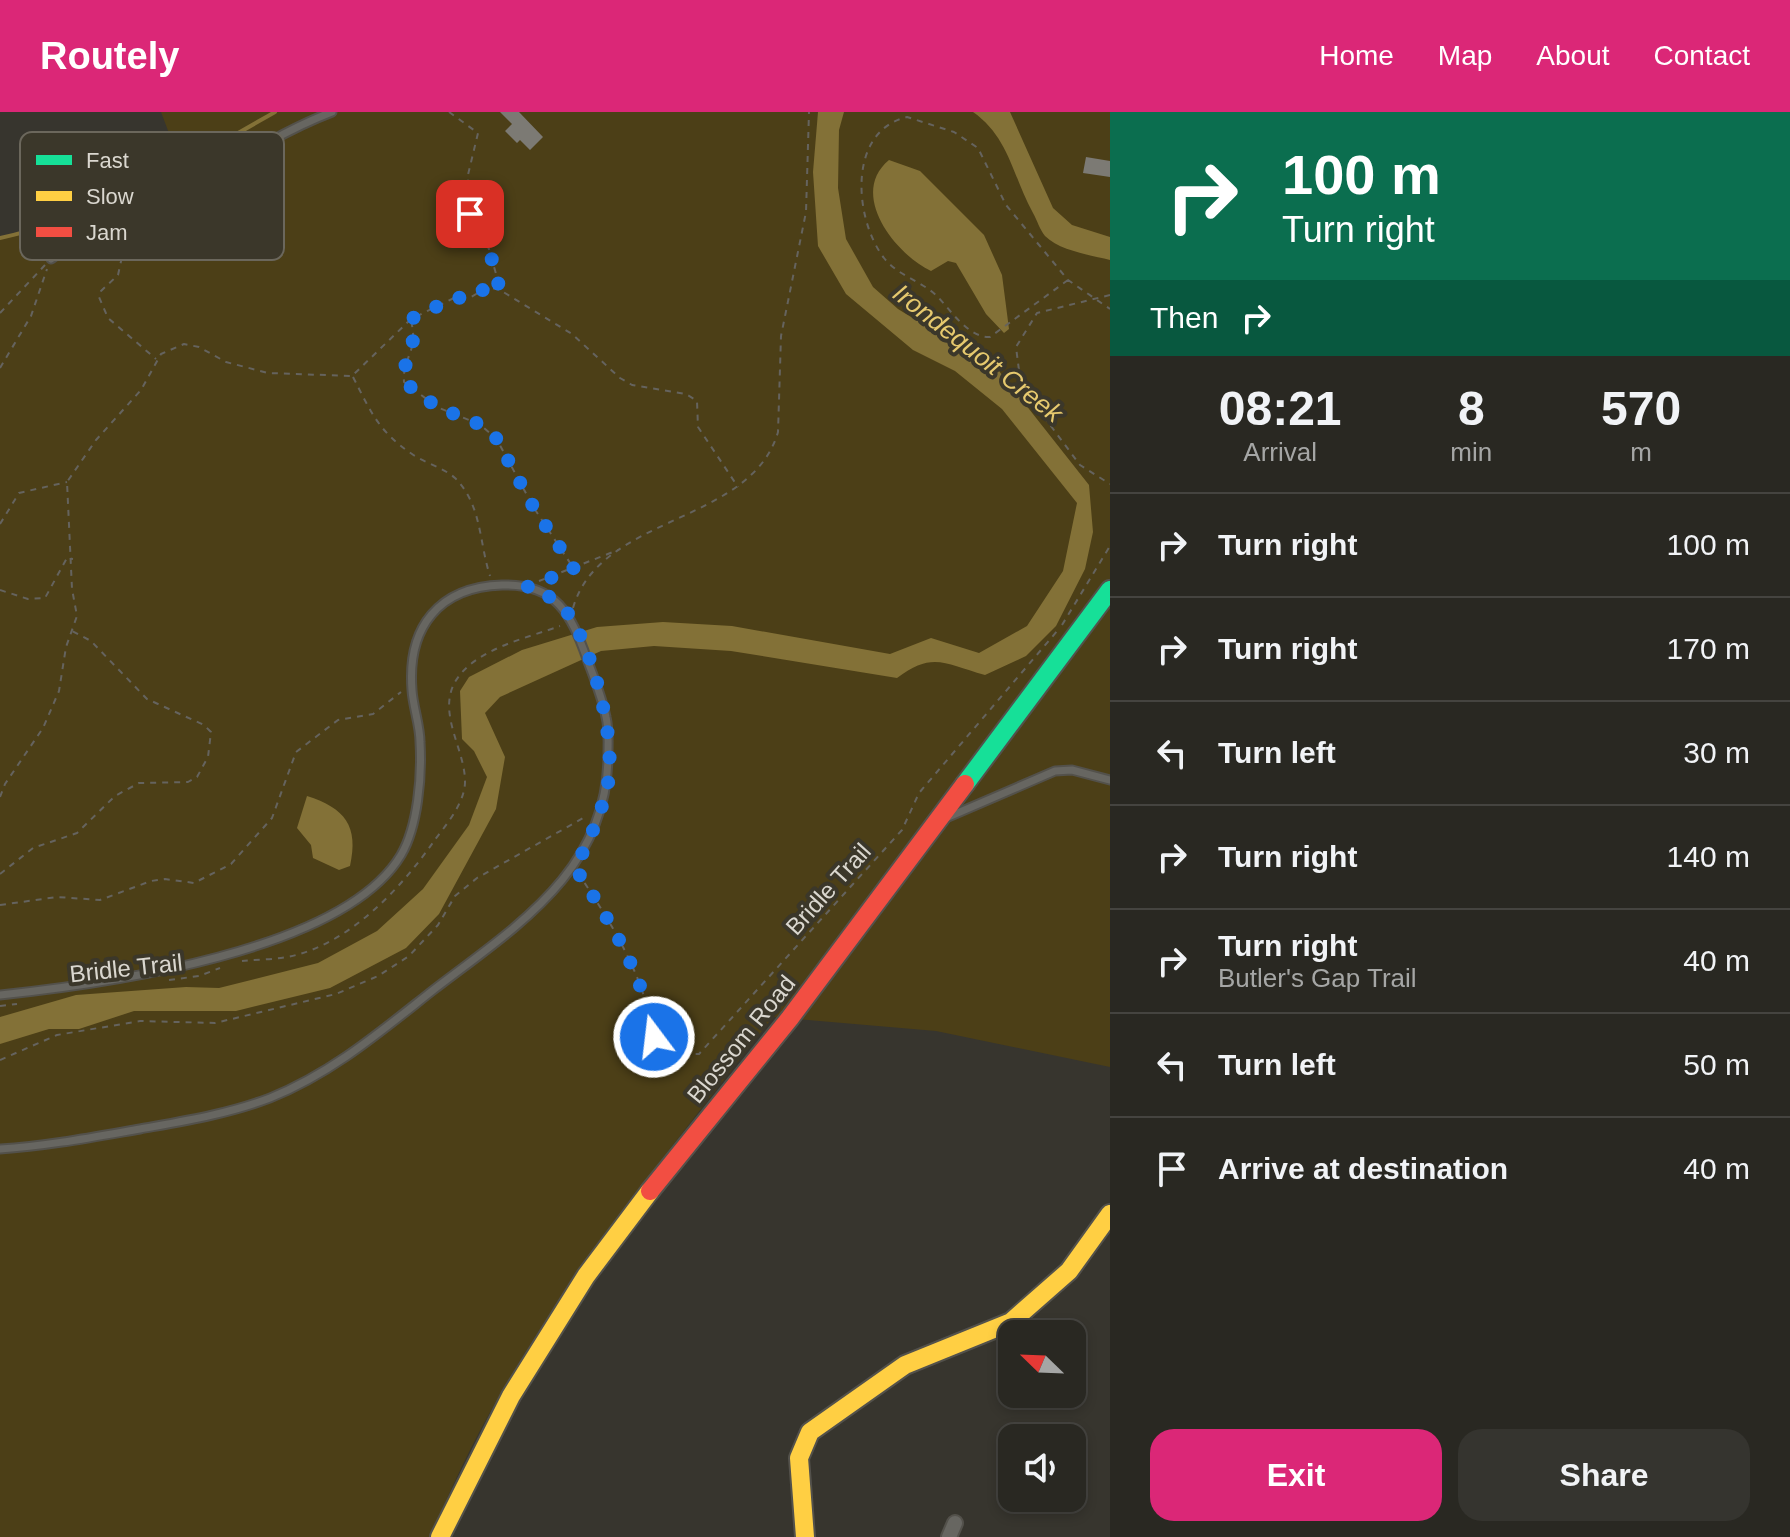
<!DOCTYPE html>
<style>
:root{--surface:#292822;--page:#35342f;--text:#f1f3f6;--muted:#a5a6a5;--line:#454440;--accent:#db2777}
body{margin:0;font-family:Helvetica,sans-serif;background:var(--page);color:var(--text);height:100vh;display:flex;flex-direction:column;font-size:30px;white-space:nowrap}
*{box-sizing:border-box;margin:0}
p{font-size:26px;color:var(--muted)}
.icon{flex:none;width:44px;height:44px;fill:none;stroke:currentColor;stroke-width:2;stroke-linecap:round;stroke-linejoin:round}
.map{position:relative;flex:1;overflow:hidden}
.sheet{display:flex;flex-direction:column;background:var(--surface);width:680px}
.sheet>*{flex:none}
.hud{background:#0b6e4f;color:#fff;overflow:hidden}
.needle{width:52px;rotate:293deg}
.fabs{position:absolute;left:998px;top:1208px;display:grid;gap:16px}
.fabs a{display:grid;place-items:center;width:88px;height:88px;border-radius:16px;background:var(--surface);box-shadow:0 4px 12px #0003,0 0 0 2px var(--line);font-size:40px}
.pin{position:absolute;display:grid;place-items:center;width:68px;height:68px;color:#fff;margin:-34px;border-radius:16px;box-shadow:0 4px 12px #0006}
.me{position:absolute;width:88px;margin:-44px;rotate:345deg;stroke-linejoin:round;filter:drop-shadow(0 0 6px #0008)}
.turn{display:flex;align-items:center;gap:28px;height:168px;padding:0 40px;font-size:36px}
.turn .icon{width:104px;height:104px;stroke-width:2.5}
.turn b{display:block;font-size:56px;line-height:68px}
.then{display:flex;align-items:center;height:76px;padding:0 40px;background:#0003;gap:16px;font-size:30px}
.eta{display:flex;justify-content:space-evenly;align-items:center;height:136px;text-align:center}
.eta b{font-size:48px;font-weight:600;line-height:56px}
.primary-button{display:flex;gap:16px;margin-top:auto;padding:16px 40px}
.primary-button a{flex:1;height:92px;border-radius:24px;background:var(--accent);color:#fff;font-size:32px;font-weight:600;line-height:92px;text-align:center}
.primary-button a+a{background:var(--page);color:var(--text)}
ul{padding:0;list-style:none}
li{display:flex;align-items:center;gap:24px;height:104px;padding:0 40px;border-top:2px solid var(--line)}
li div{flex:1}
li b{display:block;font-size:30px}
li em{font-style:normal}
header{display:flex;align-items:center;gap:48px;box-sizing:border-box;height:112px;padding:0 40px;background:var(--accent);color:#fff}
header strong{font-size:38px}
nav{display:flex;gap:44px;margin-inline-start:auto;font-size:28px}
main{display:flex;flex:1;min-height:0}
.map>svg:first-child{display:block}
.green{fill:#4c3f17}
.water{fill:#837137}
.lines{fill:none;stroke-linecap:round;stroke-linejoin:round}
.stream{stroke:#837137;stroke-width:4}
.building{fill:#7c7a74}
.lane-casing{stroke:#53514b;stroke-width:11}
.street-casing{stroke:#53514b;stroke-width:18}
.fast-casing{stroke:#53514b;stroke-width:22}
.slow-casing{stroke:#53514b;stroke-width:22}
.jam-casing{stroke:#53514b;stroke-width:22}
.path{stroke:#65635e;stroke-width:2;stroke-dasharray:6 6;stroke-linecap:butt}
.lane{stroke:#676661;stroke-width:7}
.street{stroke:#676661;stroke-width:14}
.fast{stroke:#16e098;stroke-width:18}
.slow{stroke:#ffcf43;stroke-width:18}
.jam{stroke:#f24e42;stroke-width:18}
.route{stroke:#1a73e8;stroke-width:14;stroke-dasharray:0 25.2}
.labels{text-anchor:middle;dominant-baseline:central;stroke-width:8;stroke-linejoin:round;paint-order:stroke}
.street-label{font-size:24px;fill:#dad7cf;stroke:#3b372a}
.water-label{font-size:26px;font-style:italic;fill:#e6c96e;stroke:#3b372a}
.key{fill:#3b372a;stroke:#6b675c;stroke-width:2}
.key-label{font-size:22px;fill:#dad7cf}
</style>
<header>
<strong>Routely</strong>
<nav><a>Home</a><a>Map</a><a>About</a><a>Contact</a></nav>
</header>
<main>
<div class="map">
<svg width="1110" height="1425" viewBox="0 0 1110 1425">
<rect width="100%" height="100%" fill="#37352e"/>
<!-- green -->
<path class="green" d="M161,0H1110V955L936,919L773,905C647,1068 507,1231 431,1425H0V126L36,119L181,53Z"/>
<!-- water -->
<g class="water">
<path d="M818,0H844L839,18L838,76L846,127L873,175L898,197L999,259L1089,373L1093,420L1085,457L1056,514L1026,544L985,563C945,552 933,539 897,566L731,539L654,534L601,539L500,585L485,601L505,645L496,697L439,802L406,836L330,876L236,899H134L79,917H49L0,932V905L76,883L186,875L219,876L318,851L377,819L423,777L469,713L487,665L474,639L462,627L460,579L469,565L522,538L597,515L663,510L732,514L890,542L931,526L979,541L1027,514L1063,459L1077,391L1002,297L955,259L913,238L846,182L818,134L813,60Z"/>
<path d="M973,0H1010L1053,96L1072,113L1110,125V148C1091,143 1060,139 1045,124C1040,118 1037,108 1033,101C1013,65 1009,25 973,0Z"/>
<path d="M889,48L920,59L984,123L1002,163L1009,217L1004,221L986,202L956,151L948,149L931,159C895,142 848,82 889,48Z"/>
<path d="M307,684C345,696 359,714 350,754L339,758L313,746L311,733L297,716Z"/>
</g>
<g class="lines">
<!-- stream -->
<path class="stream" d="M0,126C92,107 193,47 275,0"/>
</g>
<!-- building -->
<g class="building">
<polygon points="500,0 519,0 543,25 530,38 520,28 517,31 505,19 512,12"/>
<polygon points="1086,45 1110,49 1110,65 1083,61"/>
</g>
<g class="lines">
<!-- lane casing -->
<g class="lane-casing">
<g id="lane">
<path d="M51,147C75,129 104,124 130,111C200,76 259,28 332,0"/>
<polyline points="946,706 1055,659 1072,658 1110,668"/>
<path d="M0,883C104,872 343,840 401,743C418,714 422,664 420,630C420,613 413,595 412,578C407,515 439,475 502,473C556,471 571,502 587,547C594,566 602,585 606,605C609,617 608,629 608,641C609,759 515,815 432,879C380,920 332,961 270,986C228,1002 184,1009 140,1017C94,1025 47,1034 0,1037"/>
</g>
</g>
<!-- street casing -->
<g class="street-casing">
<polyline id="street" points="949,1425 955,1411"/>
</g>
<!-- fast casing -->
<g class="fast-casing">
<polyline id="fast" points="965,672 1110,478"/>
</g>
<!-- slow casing -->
<g class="slow-casing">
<g id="slow">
<polyline points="440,1425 511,1284 586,1164 650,1079"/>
<polyline points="805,1425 799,1346 810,1320 905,1253 1011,1210 1069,1159 1110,1102"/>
</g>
</g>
<!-- jam casing -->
<g class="jam-casing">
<polyline id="jam" points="650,1079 790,906 965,672"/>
</g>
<!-- path -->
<g class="path">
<polyline points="449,0 478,21 467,67 476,85 470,102 489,137 500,176"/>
<polyline points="127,122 118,163 101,179 99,185 108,206 156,247"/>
<path d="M1068,168L990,225C969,226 951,199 938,185C922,169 898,164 884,146C854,107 847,19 907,5L954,20L978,36L1006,93L1068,168L1110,197"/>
<polyline points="1110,183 1037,201 1016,235 1021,274 1080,353 1110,372"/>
<polyline points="0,201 45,153"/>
<path d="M411,209C419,240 402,245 404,270L437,295L479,312L496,326L534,396L574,457"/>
<polyline points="0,256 31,204 47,157"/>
<path d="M353,265C371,300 378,319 412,342C425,351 444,356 455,366C482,393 479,430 490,464"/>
<polyline points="0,412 19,381 67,370"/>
<polyline points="539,469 618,438"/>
<polyline points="0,478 28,487 45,486 67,446 73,447"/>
<path d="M573,496C600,402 751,413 778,320L781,224L806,100L809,0"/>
<polyline points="1062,513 1110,434"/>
<polyline points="0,685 5,672 43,616 59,579 66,535 77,504 72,477 67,370 96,328 141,278 161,242 184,232 199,235 226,250 268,261 352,264 411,207 454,186 471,185 488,175 500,178 572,222 620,266 632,273 686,282 697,289 698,315 738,375"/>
<path d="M578,761C612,812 644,863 654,925L687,942H699L902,718L919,681L1058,518"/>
<polyline points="0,762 33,736 77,721 115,684 139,671 188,670 197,665 208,645 211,620 204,613 147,587 91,529 72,519"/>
<polyline points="0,793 57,785 100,788 151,769 165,767 194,771 231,752 272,706 296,640 338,608 373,602 401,580"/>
<path d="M242,849C259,847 279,848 296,843C353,828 402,775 434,729C446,713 464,692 465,671C466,639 437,602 455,570C474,537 527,526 560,514"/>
<polyline points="169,868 199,864 220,856"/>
<polyline points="0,894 17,892"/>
<polyline points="0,948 57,923 140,909 215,911 336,882 378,864 409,844 438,813 455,784 477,766 585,705"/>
</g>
<!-- lane -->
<use href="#lane" class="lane"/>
<!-- street -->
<use href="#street" class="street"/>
<!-- fast -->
<use href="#fast" class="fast"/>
<!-- slow -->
<use href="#slow" class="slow"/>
<!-- jam -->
<use href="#jam" class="jam"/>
</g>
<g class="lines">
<!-- route -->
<path class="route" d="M470,102L489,137L500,178L488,175L471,185L454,186L411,207C419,240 402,244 404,270L437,295L479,312L496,326L534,396L574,457L527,475C544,481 561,489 571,506C594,543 616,628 608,671C602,701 589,729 575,756C610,809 643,861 654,925"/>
</g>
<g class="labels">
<!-- street labels -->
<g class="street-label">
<text transform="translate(828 777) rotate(-48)">Bridle Trail</text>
<text transform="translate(126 856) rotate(-6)">Bridle Trail</text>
<text transform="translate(741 927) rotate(-51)">Blossom Road</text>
</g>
<!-- water labels -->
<g class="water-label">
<text transform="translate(978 241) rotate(38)">Irondequoit Creek</text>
</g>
</g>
<!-- legend -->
<rect x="20" y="20" width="264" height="128" rx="12" class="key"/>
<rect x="36" y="43" width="36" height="10" fill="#16e098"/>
<rect x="36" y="79" width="36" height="10" fill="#ffcf43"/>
<rect x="36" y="115" width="36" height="10" fill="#f24e42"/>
<g class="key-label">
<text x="86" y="56">Fast</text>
<text x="86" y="92">Slow</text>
<text x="86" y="128">Jam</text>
</g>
</svg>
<div class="fabs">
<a><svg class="needle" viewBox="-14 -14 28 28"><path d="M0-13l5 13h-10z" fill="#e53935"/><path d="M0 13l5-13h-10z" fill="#a5a6a5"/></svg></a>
<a><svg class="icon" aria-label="sound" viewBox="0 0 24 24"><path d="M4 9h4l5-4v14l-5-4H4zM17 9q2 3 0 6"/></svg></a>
</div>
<div class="pin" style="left:470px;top:102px;background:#d93025"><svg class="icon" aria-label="arrive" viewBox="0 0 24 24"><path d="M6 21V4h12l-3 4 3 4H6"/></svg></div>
<svg class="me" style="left:654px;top:925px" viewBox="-20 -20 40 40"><circle r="17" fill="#1a73e8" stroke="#fff" stroke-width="3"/><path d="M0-11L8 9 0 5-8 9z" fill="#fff"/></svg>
</div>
<section class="sheet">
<div class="hud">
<div class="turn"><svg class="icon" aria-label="right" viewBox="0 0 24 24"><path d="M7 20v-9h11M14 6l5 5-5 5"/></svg><div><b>100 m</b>Turn right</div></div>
<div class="then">Then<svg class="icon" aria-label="right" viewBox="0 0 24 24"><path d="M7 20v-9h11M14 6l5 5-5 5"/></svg></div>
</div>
<div class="eta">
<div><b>08:21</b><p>Arrival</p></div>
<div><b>8</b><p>min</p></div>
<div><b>570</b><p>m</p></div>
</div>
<ul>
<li><svg class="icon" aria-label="right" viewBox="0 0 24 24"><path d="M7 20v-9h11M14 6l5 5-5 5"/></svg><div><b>Turn right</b></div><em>100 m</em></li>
<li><svg class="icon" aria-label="right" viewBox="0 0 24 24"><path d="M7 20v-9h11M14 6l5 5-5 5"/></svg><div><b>Turn right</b></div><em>170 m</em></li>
<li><svg class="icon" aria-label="left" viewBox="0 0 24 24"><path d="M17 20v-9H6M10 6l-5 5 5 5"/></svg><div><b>Turn left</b></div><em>30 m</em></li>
<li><svg class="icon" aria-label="right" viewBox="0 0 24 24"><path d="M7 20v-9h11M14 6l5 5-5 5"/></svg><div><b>Turn right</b></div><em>140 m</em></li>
<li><svg class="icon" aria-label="right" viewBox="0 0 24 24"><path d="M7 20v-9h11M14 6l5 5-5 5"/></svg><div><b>Turn right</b><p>Butler's Gap Trail</p></div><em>40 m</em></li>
<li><svg class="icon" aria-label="left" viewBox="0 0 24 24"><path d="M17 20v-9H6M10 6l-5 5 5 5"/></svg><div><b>Turn left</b></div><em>50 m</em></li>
<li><svg class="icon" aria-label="arrive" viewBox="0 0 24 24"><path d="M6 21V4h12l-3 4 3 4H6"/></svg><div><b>Arrive at destination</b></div><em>40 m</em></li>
</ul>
<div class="primary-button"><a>Exit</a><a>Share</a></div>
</section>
</main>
